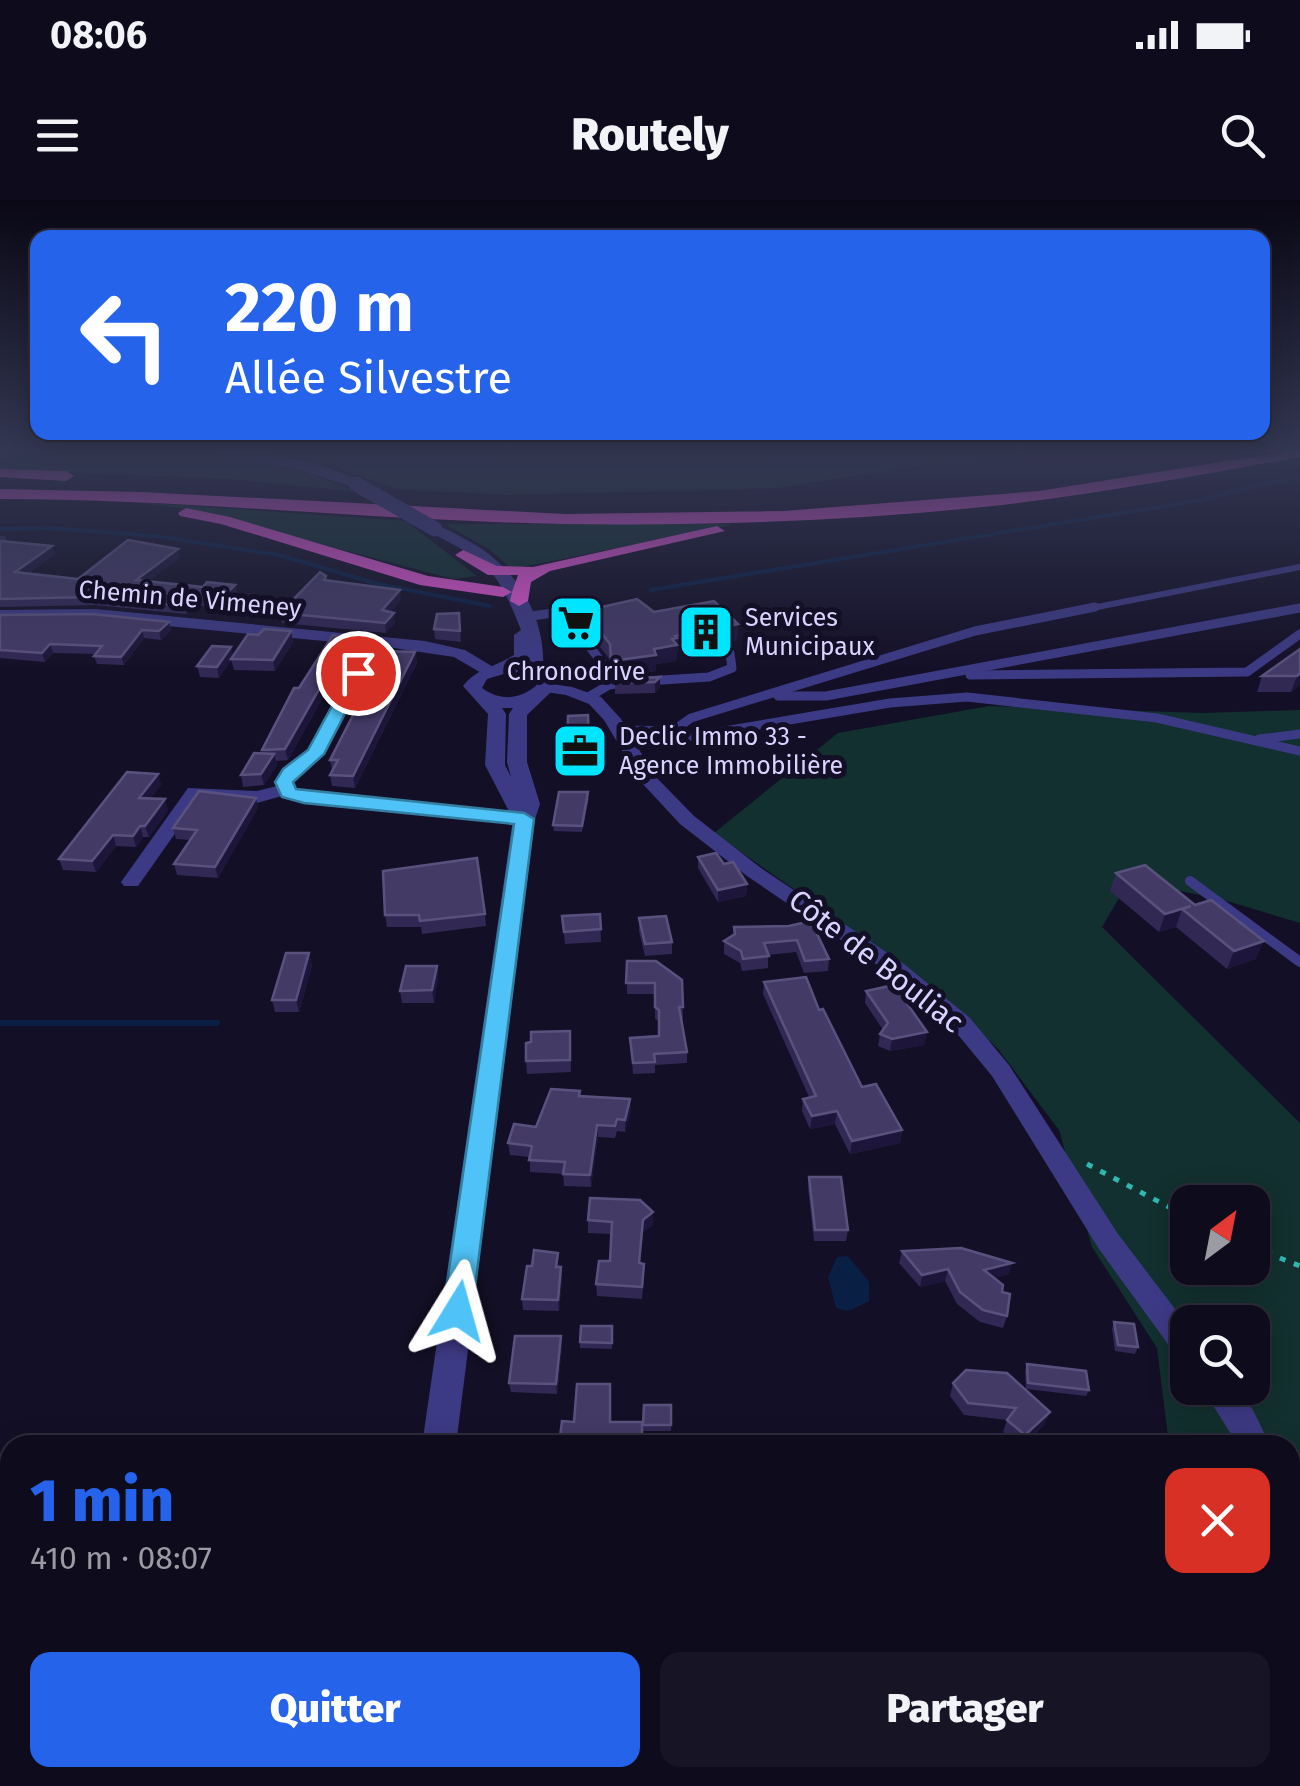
<!DOCTYPE html>
<html lang="fr">
<meta charset="utf-8">
<style>
:root{--surface:#0e0b1c;--page:#171425;--text:#f1f3f6;--muted:#9b9ba3;--line:#2e2b3b;--accent:#2563eb}
body{margin:0;font-family:"Fira Sans",sans-serif;background:var(--page);color:var(--text);height:100vh;display:flex;flex-direction:column;font-size:38px;white-space:nowrap}
*{box-sizing:border-box;margin:0}
p{font-size:32px;color:var(--muted)}
.icon{flex:none;width:55px;height:55px;fill:none;stroke:currentColor;stroke-width:2;stroke-linecap:round;stroke-linejoin:round}
.map{position:relative;flex:1;overflow:hidden}
.panel{position:absolute;left:0px;top:1235px;width:1300px;height:352px;display:flex;flex-direction:column;background:var(--surface);border-radius:30px 30px 0 0;box-shadow:0 5px 25px #0003,0 0 0 2px var(--line)}
.panel>*{flex:none}
.hud{position:absolute;left:30px;top:30px;width:1240px;height:210px;border-radius:20px;box-shadow:0 5px 25px #0003,0 0 0 2px var(--line);background:#2563eb;color:#fff;overflow:hidden}
.needle{width:65px;rotate:32deg}
.controls{position:absolute;left:1170px;top:985px;display:grid;gap:20px}
.controls a{display:grid;place-items:center;width:100px;height:100px;border-radius:20px;background:var(--surface);box-shadow:0 5px 25px #0003,0 0 0 2px var(--line);font-size:50px}
.pin{position:absolute;display:grid;place-items:center;width:85px;height:85px;color:#fff;margin:-42px;border:5px solid #fff;border-radius:50%;box-shadow:0 2px 10px #0007}
.me{position:absolute;width:110px;margin:-55px;rotate:8deg;stroke-linejoin:round;filter:drop-shadow(0 0 8px #0008)}
.turn{display:flex;align-items:center;gap:35px;height:210px;padding:0 30px;font-size:45px}
.turn .icon{width:130px;height:130px;stroke-width:2.5}
.turn b{display:block;font-size:70px;line-height:85px}
.round{display:grid;place-items:center;flex:none;width:105px;height:105px;border-radius:20px;background:var(--page)}
.headline{display:flex;align-items:center;justify-content:space-between;height:170px;padding:0 30px}
h1{font-size:60px;font-weight:800;line-height:75px;color:var(--accent)}
.cta{display:flex;gap:20px;margin-top:auto;padding:20px 30px}
.cta a{flex:1;height:115px;border-radius:20px;background:var(--accent);color:#fff;font-size:40px;font-weight:800;line-height:115px;text-align:center}
.cta a+a{background:var(--page);color:var(--text)}
.status{display:flex;justify-content:space-between;align-items:center;height:70px;padding:0 50px;background:var(--surface);direction:ltr}
.status svg{height:28px;fill:currentColor}
header{display:flex;justify-content:space-between;align-items:center;height:130px;padding:0 30px;background:var(--surface);font-size:45px;font-weight:800}
.map>svg:first-child{display:block}
.green{fill:#12302f;fill-rule:evenodd}
.water{fill:#0a1f44}
.lines{fill:none;stroke-linecap:round;stroke-linejoin:round}
.stream-far1{stroke:#0a1f44;stroke-width:4}
.stream{stroke:#0a1f44;stroke-width:6}
.path{stroke:#2fb8b0;stroke-width:5;stroke-dasharray:6 9;stroke-linecap:butt}
.service-far2{stroke:#3d3a85;stroke-width:6}
.service-far1{stroke:#3d3a85;stroke-width:9}
.service{stroke:#3d3a85;stroke-width:10}
.minor{fill:#3d3a85;fill-rule:evenodd}
.tertiary{fill:#3d3a85;fill-rule:evenodd}
.secondary{fill:#6f6bff;fill-rule:evenodd}
.trunk{fill:#e055d1;fill-rule:evenodd}
.tertiary-bridge{stroke:#3d3a85;stroke-width:15}
.wall{fill:#312854}
.shaded-wall{fill:#1d163a}
.building{fill:#433a66;stroke:#5a527e;stroke-width:2.5}
.route{fill:#4fc3f7;stroke:#337fa1;stroke-width:2.5}
.labels{text-anchor:middle;dominant-baseline:central;stroke-width:10;stroke-linejoin:round;paint-order:stroke}
.far-street-label{font-size:25px;fill:#d9d4ff;stroke:#130f26}
.far-poi-label{font-size:25px;fill:#d9d4ff;stroke:#130f26;text-anchor:start}
.street-label{font-size:30px;fill:#d9d4ff;stroke:#130f26}
</style>
<div class="status"><b>08:06</b><svg viewBox="0 0 49 12"><path d="M0 12V9h3v3zM5 12V6h3v6zM10 12V3h3v9zM15 12V0h3v12zM26 1h20v11H26zM47 4h2v5h-2z"/></svg></div>
<header><svg class="icon" aria-label="menu" viewBox="0 0 24 24"><path d="M4 6h16M4 12h16M4 18h16"/></svg>Routely<svg class="icon" aria-label="search" viewBox="0 0 24 24"><circle cx="10" cy="10" r="6"/><path d="M15 15l6 6"/></svg></header>
<div class="map">
<svg width="1300" height="1586" viewBox="0 0 1300 1586">
<rect width="100%" height="100%" fill="#130f26"/>
<!-- green -->
<g class="green">
<path d="M14,251C129,251 247,243 354,291L229,279L0,269V259Z"/>
<polygon points="261,251 1075,251 928,264 777,288 508,295 396,289 328,264"/>
<polygon points="135,302 406,321 477,376 453,379 193,310"/>
<polygon points="445,324 729,324 731,325 512,369 490,350"/>
<path d="M989,506L1203,513L1300,510V723L1220,699L1129,681L1102,727L1300,923V1586H1211L1210,1578H1290V1245H1169L1157,1148L1092,1047L1059,930L998,849L975,827L903,766L714,633L838,533ZM1188,1002H1252V1068H1188ZM1188,1122H1252V1188H1188Z"/>
</g>
<!-- water -->
<polygon class="water" points="848,1056 869,1082 869,1101 849,1111 836,1108 828,1077 837,1057"/>
<g class="lines">
<!-- stream-far1 -->
<g class="stream-far1">
<polyline points="0,329 49,328 155,336 279,355 378,384 490,406"/>
<polyline points="651,390 1202,300 1266,283 1300,279"/>
</g>
<!-- stream -->
<polyline class="stream" points="0,823 217,823"/>
<!-- path -->
<g class="path">
<polyline points="1087,964 1188,1017"/>
<polyline points="1252,1047 1300,1066"/>
</g>
<!-- service-far2 -->
<g class="service-far2">
<polyline points="575,410 582,410"/>
<polyline points="1082,410 1300,367"/>
<polyline points="1290,410 1300,408"/>
</g>
<!-- service-far1 -->
<g class="service-far1">
<polyline points="525,417 581,409 586,415 573,425 603,464 592,471 540,475"/>
<polyline points="970,475 1247,472 1300,434"/>
<polyline points="647,481 709,477 732,468 730,453"/>
<polyline points="590,496 609,485 628,482"/>
<polyline points="778,496 826,496 1300,408"/>
<polyline points="620,530 680,531"/>
<polyline points="674,530 691,518 975,431 1095,407"/>
<polyline points="1259,539 1300,534"/>
<polyline points="629,547 890,503 967,497 1157,518 1300,551"/>
</g>
<!-- service -->
<polyline class="service" points="1190,681 1300,762"/>
<!-- minor -->
<g class="minor">
<polygon points="95,409 425,441 465,450 495,468 495,474 483,474 454,457 380,446 325,554 297,575 293,582 297,589 306,593 524,613 534,619 524,625 304,604 282,596 257,603 200,598 138,686 124,686 121,682 188,588 257,591 277,586 275,582 283,568 309,551 365,445 95,419 0,420 0,410"/>
<polygon points="545,483 572,487 601,497 621,519 654,575 694,616 761,668 904,764 970,818 1009,865 1118,1034 1188,1126 1188,1162 1178,1158 1099,1049 992,876 954,830 889,773 747,676 680,624 641,582 604,520 589,504 566,495 539,491 537,488"/>
<polygon points="1202,1188 1235,1188 1253,1210 1270,1245 1238,1245"/>
<polygon points="1290,1303 1300,1307 1300,1369 1290,1365"/>
</g>
<!-- tertiary -->
<g class="tertiary">
<path d="M205,251C248,249 327,260 363,284L356,288L292,268Z"/>
<path d="M430,326C443,325 454,333 465,339C514,364 547,415 543,471L554,479L551,492L527,515V562L540,604L535,619L456,1245H422L513,619L485,565L488,514L463,486C477,468 495,467 514,455V435L521,430C496,367 489,363 430,332ZM507,473L536,482V486C518,500 500,501 482,488L487,479ZM502,508H513L509,514L507,562L511,577L505,565L506,514Z"/>
<polygon points="372,1578 414,1578 413,1586 371,1586"/>
</g>
<!-- secondary -->
<polygon class="secondary" points="0,251 9,251 0,258"/>
<!-- trunk -->
<g class="trunk">
<path d="M1289,251H1300V257C1201,275 1102,293 1002,305C857,321 711,326 565,324C376,321 189,299 0,299V289L141,292L565,314L784,311L1039,291Z"/>
<polygon points="0,269 66,271 74,276 66,281 0,277"/>
<polygon points="186,308 230,317 428,376 503,387 512,392 518,375 488,375 455,355 463,350 497,366 533,367 717,326 725,331 550,371 531,382 528,401 519,406 510,401 512,392 503,397 420,385 221,324 180,316 178,313"/>
</g>
<!-- tertiary-bridge -->
<polyline class="tertiary-bridge" points="356,284 435,329"/>
</g>
<!-- wall -->
<g class="wall">
<polygon points="0,336 5,336 7,342 55,354 27,374 78,379 178,349 180,357 148,381 203,387 235,385 237,393 223,408 195,405 186,414 95,405 0,407"/>
<polygon points="326,376 327,380 401,400 390,412 395,423 386,433 282,423 280,413"/>
<polygon points="584,411 654,412 738,424 737,440 677,451 676,461 656,464 656,471 611,477 610,460 584,426"/>
<polygon points="459,413 461,442 435,439 434,429"/>
<polygon points="0,415 169,422 171,430 161,440 144,438 124,465 97,464 94,456 95,454 53,453 45,462 0,458"/>
<polygon points="291,431 293,442 275,471 234,470 231,460 219,478 200,477 197,466 231,447 233,456 258,435"/>
<polygon points="357,438 359,448 349,468 340,467 288,560 276,561 277,565 264,585 243,587 241,575 262,553 262,550 299,488"/>
<polygon points="1300,449 1300,485 1291,492 1257,492 1262,476"/>
<polygon points="415,452 417,463 355,588 332,586 330,575 332,571 330,560"/>
<polygon points="660,477 660,487 655,493 615,494 615,483"/>
<polygon points="588,515 589,555 568,555 567,546"/>
<polygon points="158,574 161,585 150,599 168,610 149,637 143,637 136,647 116,646 96,672 63,670 59,659"/>
<polygon points="589,598 582,632 554,631 553,625"/>
<polygon points="258,608 218,678 177,675 174,664 190,640 176,639 173,628"/>
<polygon points="698,657 724,664 747,684 746,696 718,702 698,668"/>
<polygon points="1116,673 1195,705 1256,759 1227,769 1176,727 1159,732 1110,691"/>
<polygon points="485,714 486,726 422,734 421,727 387,727 385,715"/>
<polygon points="600,714 601,742 565,744 562,716"/>
<polygon points="639,718 672,742 672,754 645,756 639,731"/>
<polygon points="789,726 829,759 828,771 804,773 796,752 768,755 768,768 742,771 740,763 724,754 724,741 733,735 734,727"/>
<polygon points="309,753 312,766 299,812 275,812 272,800"/>
<polygon points="627,761 682,780 683,819 681,819 687,852 687,863 655,865 655,873 633,874 630,838 659,836 659,821 655,819 655,794 627,794"/>
<polygon points="437,766 438,778 434,803 402,803 400,791"/>
<polygon points="764,782 819,810 862,887 902,930 900,943 850,954 835,924 810,929 802,911 803,899 809,897 763,794"/>
<polygon points="866,791 927,832 924,845 890,851 878,846 880,834 883,830 865,803"/>
<polygon points="570,831 571,872 527,874 526,861"/>
<polygon points="580,891 580,896 630,899 631,911 625,932 617,931 615,938 598,937 591,987 564,986 563,974 530,972 530,957 510,955 508,943 536,927"/>
<polygon points="809,977 848,1030 846,1041 814,1041 808,988"/>
<polygon points="653,1012 653,1025 643,1032 640,1063 644,1076 642,1099 597,1096 596,1084 610,1061 611,1034 588,1033 588,1020"/>
<polygon points="902,1051 1009,1074 994,1078 1002,1092 1007,1116 1003,1128 980,1122 957,1104 945,1081 920,1087 899,1063"/>
<polygon points="559,1064 562,1078 559,1111 523,1110 522,1099"/>
<polygon points="1114,1122 1138,1147 1135,1154 1115,1151 1112,1129"/>
<polygon points="612,1126 612,1149 580,1148 580,1142"/>
<polygon points="562,1146 557,1194 511,1192 509,1183"/>
<polygon points="1027,1164 1089,1190 1086,1196 1026,1189 1025,1171"/>
<polygon points="1007,1173 1045,1224 1023,1245 1018,1245 1003,1232 1007,1220 964,1215 950,1196 953,1183"/>
<polygon points="644,1205 671,1205 671,1231 643,1231"/>
<polygon points="1038,1578 1113,1578 1114,1586 1039,1586"/>
</g>
<!-- shaded-wall -->
<g class="shaded-wall">
<polygon points="52,346 55,354 18,380 15,372"/>
<polygon points="178,349 180,357 139,388 136,380"/>
<polygon points="235,385 237,393 223,408 221,399"/>
<polygon points="400,390 401,400 383,420 382,410"/>
<polygon points="193,397 195,405 186,414 184,406"/>
<polygon points="394,413 395,423 386,433 385,423"/>
<polygon points="169,422 171,430 161,440 159,431"/>
<polygon points="738,424 737,440 677,451 676,461 656,464 656,471 611,477 611,461 654,449 675,436"/>
<polygon points="142,430 144,438 124,465 121,457"/>
<polygon points="291,431 293,442 275,471 273,460"/>
<polygon points="357,438 359,448 349,468 347,457"/>
<polygon points="50,444 53,453 45,462 42,453"/>
<polygon points="231,447 234,457 219,478 217,467"/>
<polygon points="415,452 417,463 355,588 353,576"/>
<polygon points="338,456 340,467 288,560 285,549"/>
<polygon points="1300,473 1300,485 1291,492 1297,476"/>
<polygon points="660,477 660,487 655,493 655,482"/>
<polygon points="274,554 277,565 264,585 261,574"/>
<polygon points="158,574 161,585 143,609 139,598"/>
<polygon points="256,598 258,608 218,678 215,667"/>
<polygon points="165,599 168,610 149,637 145,626"/>
<polygon points="140,626 143,637 136,647 133,636"/>
<polygon points="113,635 116,646 96,672 92,661"/>
<polygon points="747,684 746,696 718,702 718,690"/>
<polygon points="1182,709 1176,727 1159,732 1165,714"/>
<polygon points="1264,741 1256,759 1227,769 1234,751"/>
<polygon points="309,753 312,766 299,812 296,800"/>
<polygon points="437,766 438,778 434,803 432,790"/>
<polygon points="927,832 924,845 890,851 892,839"/>
<polygon points="630,899 631,911 625,932 625,920"/>
<polygon points="837,911 835,924 810,929 812,916"/>
<polygon points="597,925 598,937 591,987 590,975"/>
<polygon points="902,930 900,943 850,954 852,941"/>
<polygon points="653,1012 653,1025 643,1032 639,1076 643,1020"/>
<polygon points="1012,1063 1009,1074 981,1082 984,1070"/>
<polygon points="561,1067 562,1078 559,1111 558,1100"/>
<polygon points="948,1069 945,1081 920,1087 922,1075"/>
<polygon points="561,1136 562,1146 557,1194 556,1184"/>
<polygon points="1050,1212 1045,1224 1021,1245 1025,1235"/>
</g>
<!-- building -->
<g class="building">
<polygon points="128,340 178,349 136,380 203,387 207,382 235,385 221,399 193,397 184,406 93,397 0,399 0,341 52,346 15,372 78,379"/>
<polygon points="320,372 326,376 324,380 400,390 382,410 394,413 385,423 280,413"/>
<polygon points="637,399 654,412 714,401 738,424 675,436 677,438 672,439 677,445 654,449 656,455 611,461 610,444 584,411"/>
<polygon points="459,413 460,431 434,429 437,414"/>
<polygon points="92,414 169,422 159,431 142,430 121,457 94,456 102,446 50,444 42,453 0,450 0,415"/>
<polygon points="264,429 291,431 273,460 231,459 248,434 258,435"/>
<polygon points="333,435 357,438 347,457 338,456 285,549 262,550 294,488 299,488"/>
<polygon points="212,446 231,447 217,467 197,466"/>
<polygon points="1300,449 1300,473 1297,476 1262,476"/>
<polygon points="386,451 415,452 353,576 330,575 338,560 330,560"/>
<polygon points="660,477 655,482 615,483 623,479"/>
<polygon points="588,515 589,545 567,546 568,516"/>
<polygon points="254,553 274,554 261,574 241,575"/>
<polygon points="127,572 158,574 139,598 165,599 145,626 140,626 133,636 113,635 92,661 59,659"/>
<polygon points="199,591 256,598 215,667 174,664 197,630 173,628"/>
<polygon points="559,592 588,592 582,626 553,625"/>
<polygon points="716,653 724,664 733,662 747,684 718,690 698,657"/>
<polygon points="477,658 485,714 420,721 419,715 385,715 383,671"/>
<polygon points="1145,665 1195,705 1211,700 1264,741 1234,751 1182,709 1191,706 1165,714 1116,673"/>
<polygon points="600,714 601,729 564,732 562,716"/>
<polygon points="666,716 672,742 645,744 639,718"/>
<polygon points="811,721 829,759 805,761 797,740 764,743 769,756 743,759 741,751 724,741 735,734 734,727 789,726"/>
<polygon points="286,753 309,753 296,800 272,800"/>
<polygon points="627,761 656,761 682,780 683,807 679,807 687,852 654,854 655,862 633,863 630,838 659,836 659,810 655,807 655,783 626,783"/>
<polygon points="406,766 437,766 432,790 400,791"/>
<polygon points="806,777 819,810 823,809 862,887 876,884 902,930 852,941 837,911 812,916 803,899 816,896 764,782"/>
<polygon points="894,785 927,832 892,839 880,834 888,823 866,791"/>
<polygon points="570,831 570,860 526,861 526,843 531,842 531,832"/>
<polygon points="551,889 580,891 579,896 630,899 625,920 617,919 615,926 597,925 590,975 563,974 565,962 529,960 532,946 508,943 514,924 536,927"/>
<polygon points="809,977 841,977 848,1030 815,1030"/>
<polygon points="590,998 640,1000 653,1012 643,1020 639,1063 644,1064 642,1087 596,1084 599,1061 610,1061 612,1022 588,1020"/>
<polygon points="961,1048 1012,1063 984,1070 1003,1085 1002,1092 1010,1094 1007,1116 983,1110 960,1092 948,1069 922,1075 902,1051"/>
<polygon points="534,1050 558,1053 556,1067 561,1067 558,1100 522,1099 527,1066 532,1066"/>
<polygon points="1114,1122 1134,1124 1138,1147 1118,1145"/>
<polygon points="581,1126 612,1126 612,1143 580,1142"/>
<polygon points="515,1136 561,1136 556,1184 509,1183"/>
<polygon points="1027,1164 1086,1171 1089,1190 1028,1183"/>
<polygon points="966,1170 1007,1173 1050,1212 1025,1235 1007,1220 1016,1208 968,1203 953,1183"/>
<polygon points="577,1184 610,1184 610,1222 642,1222 642,1245 559,1245 562,1221 574,1222"/>
<polygon points="644,1205 671,1205 671,1225 643,1225"/>
<polygon points="472,1578 516,1578 515,1586 472,1586"/>
<polygon points="1047,1578 1113,1578 1114,1586 1048,1586"/>
</g>
<!-- sky -->
<linearGradient id="sky" x2="0" y2="1"><stop stop-color="#0a0815"/><stop offset="0.53" stop-color="#333752"/><stop offset="1" stop-color="#333752" stop-opacity="0"/></linearGradient>
<rect width="1300" height="473" fill="url(#sky)"/>
<!-- route -->
<polygon class="route" points="358,468 366,473 324,554 293,582 296,589 524,613 534,619 472,1111 468,1119 458,1123 447,1119 443,1111 514,624 304,603 282,597 275,582 283,569 308,550 350,473"/>
<!-- icons -->
<defs>
<g id="supermarket-square" transform="scale(2.875)"><rect x="-9" y="-9" width="18" height="18" rx="4" fill="#00e5ff" stroke="#130f26"/><path d="M-6-5.5h2.5l.6 2H6L4.5 2H-2.5L-4.4-4H-6ZM-1.5 3.2a1.3 1.3 0 1 0 .1 0ZM3 3.2a1.3 1.3 0 1 0 .1 0Z" fill="#111"/></g>
<g id="building-square" transform="scale(2.875)"><rect x="-9" y="-9" width="18" height="18" rx="4" fill="#00e5ff" stroke="#130f26"/><path d="M-4-6H4V6H1V3H-1V6H-4ZM-2.5-4.3h1.7v1.8h-1.7ZM.8-4.3h1.7v1.8H.8ZM-2.5-1h1.7V.8h-1.7ZM.8-1h1.7V.8H.8Z" fill="#111"/></g>
<g id="office-square" transform="scale(2.875)"><rect x="-9" y="-9" width="18" height="18" rx="4" fill="#00e5ff" stroke="#130f26"/><path d="M-6-3h4V-5.5h4V-3h4V5H-6ZM-1-4.5V-3h2v-1.5ZM-6 0V1H6V0Z" fill="#111"/></g>
</defs>
<g fill-rule="evenodd">
<use href="#supermarket-square" x="576" y="423"/>
<use href="#building-square" x="706" y="432"/>
<use href="#office-square" x="580" y="551"/>
</g>
<g class="labels">
<!-- far-street labels -->
<g class="far-street-label">
<text transform="translate(190 399) rotate(5)">Chemin de Vimeney</text>
</g>
<!-- far-poi labels -->
<g class="far-poi-label">
<text x="745" y="418">Services<tspan x="745" dy="29">Municipaux</tspan></text>
<text x="576" y="472" text-anchor="middle">Chronodrive</text>
<text x="619" y="537">Declic Immo 33 -<tspan x="619" dy="29">Agence Immobilière</tspan></text>
</g>
<!-- street labels -->
<g class="street-label">
<text transform="translate(876 761) rotate(38)">Côte de Bouliac</text>
</g>
</g>
</svg>
<div class="controls">
<a><svg class="needle" viewBox="-14 -14 28 28"><path d="M0-13l5 13h-10z" fill="#e53935"/><path d="M0 13l5-13h-10z" fill="#9b9ba3"/></svg></a>
<a><svg class="icon" aria-label="search" viewBox="0 0 24 24"><circle cx="10" cy="10" r="6"/><path d="M15 15l6 6"/></svg></a>
</div>
<div class="pin" style="left:358px;top:473px;background:#d93025"><svg class="icon" aria-label="arrive" viewBox="0 0 24 24"><path d="M6 21V4h12l-3 4 3 4H6"/></svg></div>
<svg class="me" style="left:458px;top:1111px" viewBox="-20 -20 40 40"><path d="M0-17L14 15 0 8-14 15z" fill="#4fc3f7" stroke="#fff" stroke-width="4"/></svg>
<div class="hud">
<div class="turn"><svg class="icon" aria-label="left" viewBox="0 0 24 24"><path d="M17 20v-9H6M10 6l-5 5 5 5"/></svg><div><b>220 m</b>Allée Silvestre</div></div>
</div>
<section class="panel">
<div class="headline"><div><h1>1 min</h1><p>410 m · 08:07</p></div><a class="round" style="background:#d93025;color:#fff"><svg class="icon" aria-label="close" viewBox="0 0 24 24"><path d="M6 6l12 12M18 6L6 18"/></svg></a></div>
<div class="cta"><a>Quitter</a><a>Partager</a></div>
</section>
</div>
